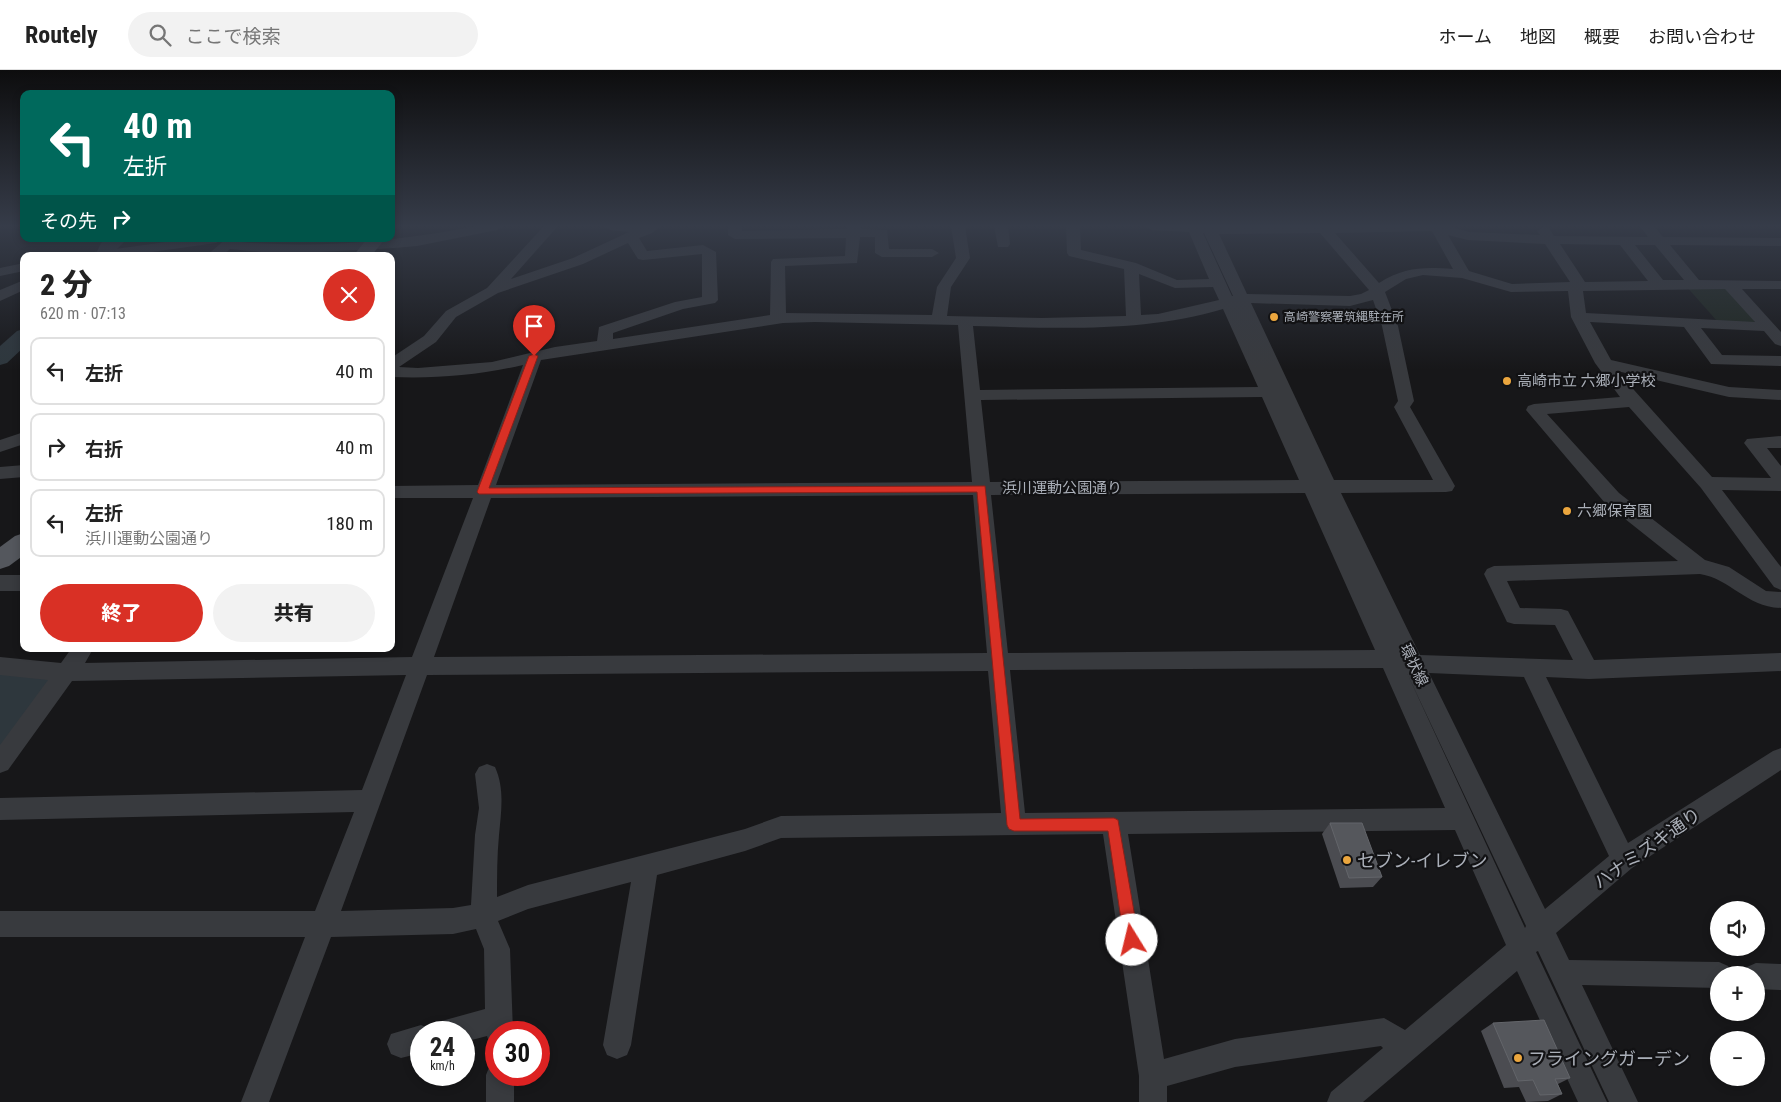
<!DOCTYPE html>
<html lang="ja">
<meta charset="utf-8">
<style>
:root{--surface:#fff;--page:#f2f2f2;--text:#222;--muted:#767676;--line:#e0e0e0;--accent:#d93025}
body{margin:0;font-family:"Roboto Condensed","Noto Sans JP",sans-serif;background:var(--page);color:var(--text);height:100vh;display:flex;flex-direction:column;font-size:19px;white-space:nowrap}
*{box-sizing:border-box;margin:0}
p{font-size:16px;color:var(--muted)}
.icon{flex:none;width:28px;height:28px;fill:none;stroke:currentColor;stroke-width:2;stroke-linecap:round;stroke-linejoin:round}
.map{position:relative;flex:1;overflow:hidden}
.sheet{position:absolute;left:20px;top:182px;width:375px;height:400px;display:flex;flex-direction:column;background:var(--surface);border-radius:10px;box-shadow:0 2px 8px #0003}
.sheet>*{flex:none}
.guide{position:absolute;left:20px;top:20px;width:375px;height:152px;border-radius:10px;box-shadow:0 2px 8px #0003;background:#00695c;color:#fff;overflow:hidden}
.fabs{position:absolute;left:1710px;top:831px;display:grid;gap:10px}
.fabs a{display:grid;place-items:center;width:55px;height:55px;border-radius:50%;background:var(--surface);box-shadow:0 2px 8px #0003;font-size:25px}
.speed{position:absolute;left:410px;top:951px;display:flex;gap:10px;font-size:25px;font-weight:700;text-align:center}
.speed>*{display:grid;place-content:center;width:65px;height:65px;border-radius:50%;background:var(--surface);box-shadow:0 2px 8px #0003;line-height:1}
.speed small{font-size:12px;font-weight:400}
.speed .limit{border:8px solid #d22;background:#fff;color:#111}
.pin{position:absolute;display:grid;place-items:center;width:42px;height:42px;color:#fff;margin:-51px -21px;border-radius:50% 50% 50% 0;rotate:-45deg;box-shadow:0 0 5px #0007}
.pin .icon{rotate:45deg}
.me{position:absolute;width:55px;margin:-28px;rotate:351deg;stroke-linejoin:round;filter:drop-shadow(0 0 4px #0008)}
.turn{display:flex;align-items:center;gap:18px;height:105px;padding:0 20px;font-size:22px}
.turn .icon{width:65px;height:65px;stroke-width:2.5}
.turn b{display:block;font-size:35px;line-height:42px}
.then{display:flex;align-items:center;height:48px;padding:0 20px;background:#0003;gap:10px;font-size:19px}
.round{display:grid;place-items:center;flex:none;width:52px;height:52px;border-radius:26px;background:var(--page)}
.summary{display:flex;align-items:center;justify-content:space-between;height:85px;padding:0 20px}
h1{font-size:30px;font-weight:800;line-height:38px}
.action{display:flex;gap:10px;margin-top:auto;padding:10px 20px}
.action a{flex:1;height:58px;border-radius:30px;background:var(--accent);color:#fff;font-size:20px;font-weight:800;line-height:58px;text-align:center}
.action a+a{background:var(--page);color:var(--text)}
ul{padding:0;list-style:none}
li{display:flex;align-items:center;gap:15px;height:68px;margin:0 10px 8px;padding:0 10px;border:2px solid var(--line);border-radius:10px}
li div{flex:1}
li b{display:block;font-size:19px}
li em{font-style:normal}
header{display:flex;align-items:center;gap:30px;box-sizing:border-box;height:70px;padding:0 25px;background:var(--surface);border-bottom:1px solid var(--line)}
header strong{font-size:24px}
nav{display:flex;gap:28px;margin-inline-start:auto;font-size:18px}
.search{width:350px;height:45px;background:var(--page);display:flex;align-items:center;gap:12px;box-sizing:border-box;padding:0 18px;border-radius:28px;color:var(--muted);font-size:19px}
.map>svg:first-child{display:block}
.green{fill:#1f2720}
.water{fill:#2e373d}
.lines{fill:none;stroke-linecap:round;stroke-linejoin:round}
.river{fill:#2e373d;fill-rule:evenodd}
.minor{fill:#383a3e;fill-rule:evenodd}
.major{fill:#54575d;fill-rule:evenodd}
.wall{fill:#4b4c51}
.building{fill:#55575c;stroke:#63656a}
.route{fill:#d93025;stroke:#8d1f18}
.poi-dot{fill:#eba63e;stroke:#121214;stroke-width:2}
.labels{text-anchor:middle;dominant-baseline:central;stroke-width:4.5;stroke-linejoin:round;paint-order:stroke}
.far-poi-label{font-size:12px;fill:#aaafb8;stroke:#121214;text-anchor:start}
.poi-label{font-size:15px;fill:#aaafb8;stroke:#121214;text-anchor:start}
.street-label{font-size:15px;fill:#aaafb8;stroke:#121214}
.near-street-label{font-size:18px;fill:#aaafb8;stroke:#121214}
.near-poi-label{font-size:18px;fill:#aaafb8;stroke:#121214;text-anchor:start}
</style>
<header>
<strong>Routely</strong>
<div class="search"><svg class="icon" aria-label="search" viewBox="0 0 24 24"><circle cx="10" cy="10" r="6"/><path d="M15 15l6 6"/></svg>ここで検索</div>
<nav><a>ホーム</a><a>地図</a><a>概要</a><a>お問い合わせ</a></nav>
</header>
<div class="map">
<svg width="1781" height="1032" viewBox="0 0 1781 1032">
<rect width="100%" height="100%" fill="#171719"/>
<!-- green -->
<polygon class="green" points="1686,216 1727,219 1756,250 1753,253 1717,251"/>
<!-- water -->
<polygon class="water" points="0,599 54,606 0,687"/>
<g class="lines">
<!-- river -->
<g class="river">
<polygon points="107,169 127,169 116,180 113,186 95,186 101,173"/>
<polygon points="24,259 24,277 7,293 0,295 0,276 17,261"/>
</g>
<!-- minor -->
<g class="minor">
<path d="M477,156H504L497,160L417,176L394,178L282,184L230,179L222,186H206L226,169H242L240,172C319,179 399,171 477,156Z"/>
<path d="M544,156H558L511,209L573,188L629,162L610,160L603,156H661L652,163L639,168L647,181L703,175L716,182L718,230L715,233L683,239L613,263V269L770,245L771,192L773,189L845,186L846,168L735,169L728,165V156H742V161L847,159V156H861V159L887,160L889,179H932L939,183L932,187H882L875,183V167H860L857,193L785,196L786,243L932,245L937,217L956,188L951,156H965L970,188L951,217L947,246L1042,248L1126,246L1124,199L1069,186L1067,183L1066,156H1080L1081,180L1136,193L1177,210L1209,209L1189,162L1152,160L1145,156H1448L1469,162L1540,165L1537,161L1544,157L1549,158L1554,166L1648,167L1640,156H1654L1663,167L1781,168V176L1670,175L1699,210L1781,211V219H1742L1781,262V276L1775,274L1764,261L1701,258L1722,285L1781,286V296L1711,294L1684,257L1590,252L1611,290L1729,317L1781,320V330L1729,327L1617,301L1712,407L1771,408L1744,373L1747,369L1781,366V378H1767L1781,396V421L1722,420L1781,497V520L1774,517L1701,418L1629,337L1547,344L1619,423L1705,490L1729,497L1766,521L1781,522V538C1746,537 1731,509 1700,504L1507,511L1520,538L1561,539L1568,541L1594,590L1781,583V601L1589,609L1546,607L1628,773L1773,681L1781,678V700L1632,798L1556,863L1569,890L1719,892L1728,896L1732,905H1719V918L1582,915L1638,1032H1609L1538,881L1536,882L1607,1032H1578L1517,901L1363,1032H1327L1331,1022L1383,978L1381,976L1235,997L1167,1016V1032H1139V1006L1103,764L781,768L745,781L657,805L631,975L627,985L617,989L607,985L603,975L631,812L528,839L498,851L510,879L513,962H496V975L489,972L487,966L464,972V962H434L438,952L485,939L484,879L476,859L453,864L331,867L269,1032H241L305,867H0V841H315L354,742L0,750V728L362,720L406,605L72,611L8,700L0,703V675L48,610L0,605V587L61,593L71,579H93L85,593L412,587L473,428H391V416L478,415L523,295C480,305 435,309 391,307V288L424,266L446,241L487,218ZM1432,161L1453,199C1423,197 1405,197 1379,213L1335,163ZM1203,163H1204L1233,226H1232ZM1320,163L1369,220L1361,224L1350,226L1247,224L1219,164ZM1448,165L1468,170L1545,174L1570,212L1512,214L1469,201ZM628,173L638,189L643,190L702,184V227L675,232L599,257L597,271L555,277L492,292L418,298L399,297L436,272L456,247L498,223L583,194ZM1560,174L1620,175L1648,211L1585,212ZM1635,175H1655L1684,210H1663ZM1139,204L1175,218L1213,217L1219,230L1158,244L1141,245ZM1423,205L1462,208L1511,222L1568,221L1571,247L1595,293L1620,327L1534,334L1528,336L1526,340L1605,433L1678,491L1494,496L1487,499L1484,504L1507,552L1514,554L1555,555L1573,590L1420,585L1341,423L1446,422L1452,421L1455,416L1410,337L1414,331L1398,256L1385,222L1406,209ZM1725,219L1755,252L1586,243L1583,221ZM1373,230L1382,256L1398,331L1394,337L1433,410H1334L1251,233L1350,236ZM1223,239L1258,317L980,320L973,256C1056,258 1142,263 1223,239ZM815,252L958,255L972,412L496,415L541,290L783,253ZM1262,327L1299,410L990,412L981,330ZM1305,423L1375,580L1008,583L991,425ZM973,425L987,583L434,587L491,428ZM1383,598L1445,738L1025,743L1010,600ZM988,601L1001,743L781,746L745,759L528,815L497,827C497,806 497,786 499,765C501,742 505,719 495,697L487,694L479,697L475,704L479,738L475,765L471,835L453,838L341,841L427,605ZM1406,601L1526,856L1525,858ZM1429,603L1524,607L1609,786L1545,839ZM1455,760L1506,875L1405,960L1384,948L1235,969L1164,989L1128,764Z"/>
<polygon points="994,156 1008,156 1010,174 1008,177 998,177"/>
<polygon points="187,169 223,169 216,173 123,186 87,186 94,182"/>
<polygon points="24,193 24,201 0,206 0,198"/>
<polygon points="24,210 24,220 0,231 0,220"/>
<polygon points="24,362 24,374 0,382 0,370"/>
<polygon points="24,395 24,407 0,409 0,397"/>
<rect x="0" y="505" width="24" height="16"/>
<polygon points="1756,893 1781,894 1781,920 1756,919 1756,905 1743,905 1747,897"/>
<polygon points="421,955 431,959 432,962 421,962 421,983 401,988 391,984 387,974 391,964"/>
<polygon points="496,992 496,1005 514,1005 514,1032 486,1032 486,1005 490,995"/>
</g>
<!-- major -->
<g class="major">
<polygon points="367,169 385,169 371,186 353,186"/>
<polygon points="24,463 24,485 9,496 0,499 0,477 15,466"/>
</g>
</g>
<!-- wall -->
<g class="wall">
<polygon points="1330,753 1382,807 1373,817 1340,818 1322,764"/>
<polygon points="1493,953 1570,1008 1558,1014 1562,1024 1548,1031 1526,1032 1519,1017 1504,1018 1481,961"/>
</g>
<!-- building -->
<g class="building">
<polygon points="1330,753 1362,753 1382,807 1349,808"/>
<polygon points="1544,950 1570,1008 1555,1009 1562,1024 1540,1025 1533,1010 1518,1011 1493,953"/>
</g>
<!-- sky -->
<linearGradient id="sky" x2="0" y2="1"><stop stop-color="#0d0d0e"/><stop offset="0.52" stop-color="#363c49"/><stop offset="1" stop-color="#363c49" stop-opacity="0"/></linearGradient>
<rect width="1781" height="300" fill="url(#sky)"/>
<!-- route -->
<polygon class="route" points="534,284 538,286 489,418 985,416 1020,749 1114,748 1118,750 1139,870 1137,876 1132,878 1126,876 1124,870 1108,761 1014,761 1009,759 1007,755 977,422 479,424 477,422 529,286"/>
<!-- markers -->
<g class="poi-dot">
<circle cx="1274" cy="247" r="5"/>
<circle cx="1507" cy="311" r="5"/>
<circle cx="1567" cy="441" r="5"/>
<circle cx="1347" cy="790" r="5"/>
<circle cx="1518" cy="988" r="5"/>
</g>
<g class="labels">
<!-- far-poi labels -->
<g class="far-poi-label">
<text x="1284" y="247">高崎警察署筑縄駐在所</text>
</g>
<!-- poi labels -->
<g class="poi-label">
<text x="1517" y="311">高崎市立 六郷小学校</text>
<text x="1577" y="441">六郷保育園</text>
</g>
<!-- street labels -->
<g class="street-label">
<text x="1062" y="418">浜川運動公園通り</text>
<text transform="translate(1414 595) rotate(64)">環状線</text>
</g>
<!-- near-street labels -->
<g class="near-street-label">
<text transform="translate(1647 778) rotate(-35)">ハナミズキ通り</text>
</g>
<!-- near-poi labels -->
<g class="near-poi-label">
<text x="1357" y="790">セブン-イレブン</text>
<text x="1528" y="988">フライングガーデン</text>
</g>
</g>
</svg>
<div class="fabs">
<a><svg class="icon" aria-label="sound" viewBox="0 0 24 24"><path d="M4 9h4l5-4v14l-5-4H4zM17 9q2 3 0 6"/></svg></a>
<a>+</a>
<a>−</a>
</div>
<div class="speed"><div>24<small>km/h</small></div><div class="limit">30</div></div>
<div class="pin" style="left:534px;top:286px;background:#d93025"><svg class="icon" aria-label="arrive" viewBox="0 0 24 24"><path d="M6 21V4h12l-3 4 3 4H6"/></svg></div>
<svg class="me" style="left:1132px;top:870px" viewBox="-20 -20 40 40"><circle r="19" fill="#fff"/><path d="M0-13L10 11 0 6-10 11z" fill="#d93025"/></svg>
<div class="guide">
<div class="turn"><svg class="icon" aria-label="left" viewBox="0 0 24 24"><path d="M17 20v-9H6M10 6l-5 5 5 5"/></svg><div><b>40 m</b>左折</div></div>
<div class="then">その先<svg class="icon" aria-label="right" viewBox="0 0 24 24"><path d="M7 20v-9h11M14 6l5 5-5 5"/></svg></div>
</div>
<section class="sheet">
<div class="summary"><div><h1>2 分</h1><p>620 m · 07:13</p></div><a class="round" style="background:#d93025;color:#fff"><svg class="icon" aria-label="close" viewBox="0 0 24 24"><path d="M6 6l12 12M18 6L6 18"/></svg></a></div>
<ul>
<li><svg class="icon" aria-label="left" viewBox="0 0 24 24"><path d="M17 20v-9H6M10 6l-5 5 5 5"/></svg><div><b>左折</b></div><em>40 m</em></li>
<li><svg class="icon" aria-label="right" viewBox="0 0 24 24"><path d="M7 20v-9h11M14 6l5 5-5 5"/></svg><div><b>右折</b></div><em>40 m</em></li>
<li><svg class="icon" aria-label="left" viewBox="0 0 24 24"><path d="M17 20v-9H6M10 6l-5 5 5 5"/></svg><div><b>左折</b><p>浜川運動公園通り</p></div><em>180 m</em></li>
</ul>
<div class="action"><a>終了</a><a>共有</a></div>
</section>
</div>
